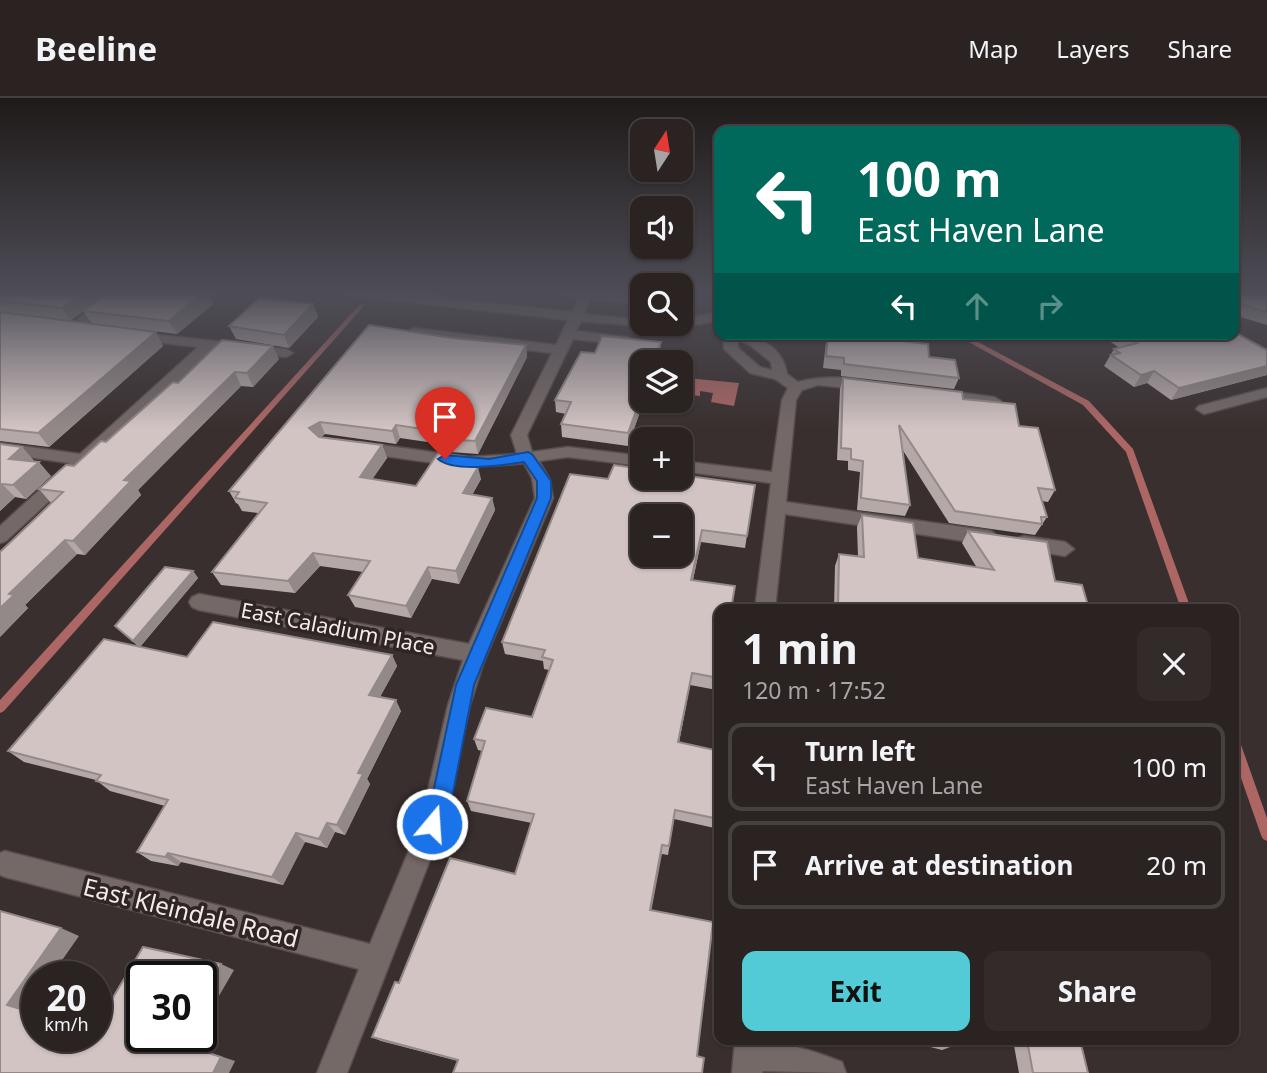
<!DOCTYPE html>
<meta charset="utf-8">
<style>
:root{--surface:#2b2322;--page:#332b2a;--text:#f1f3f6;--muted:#a6a4a5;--line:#474040;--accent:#52cbd7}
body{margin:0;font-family:"Noto Sans",sans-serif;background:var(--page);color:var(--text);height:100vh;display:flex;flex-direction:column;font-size:26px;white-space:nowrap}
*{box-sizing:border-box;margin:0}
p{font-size:23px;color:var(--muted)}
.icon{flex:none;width:38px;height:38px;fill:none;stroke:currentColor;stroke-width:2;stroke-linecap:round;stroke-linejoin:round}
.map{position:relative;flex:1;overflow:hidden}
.panel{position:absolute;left:714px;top:506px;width:525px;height:441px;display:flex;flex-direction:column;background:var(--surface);border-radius:14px;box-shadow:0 2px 5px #0004,0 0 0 2px var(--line)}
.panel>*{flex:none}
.top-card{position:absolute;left:714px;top:28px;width:525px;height:214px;border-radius:14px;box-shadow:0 2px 5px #0004,0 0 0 2px var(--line);background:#00695c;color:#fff;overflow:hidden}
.needle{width:46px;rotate:12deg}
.buttons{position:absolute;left:630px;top:21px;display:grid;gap:14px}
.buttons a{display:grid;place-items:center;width:63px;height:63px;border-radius:14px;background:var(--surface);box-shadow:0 2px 5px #0004,0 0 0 2px var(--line);font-size:35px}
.speed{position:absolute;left:21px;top:863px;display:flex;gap:14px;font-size:35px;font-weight:700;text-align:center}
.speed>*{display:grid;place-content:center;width:91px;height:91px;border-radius:50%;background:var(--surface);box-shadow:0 2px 5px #0004,0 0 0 2px var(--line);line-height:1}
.speed small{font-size:18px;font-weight:400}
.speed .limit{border:4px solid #111;border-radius:10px;background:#fff;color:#111}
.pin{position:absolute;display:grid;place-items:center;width:60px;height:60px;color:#fff;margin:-72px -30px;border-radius:50% 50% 50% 0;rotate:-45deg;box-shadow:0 0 7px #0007}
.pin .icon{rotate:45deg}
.me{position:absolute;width:77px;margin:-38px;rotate:18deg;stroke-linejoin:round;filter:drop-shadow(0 0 5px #0008)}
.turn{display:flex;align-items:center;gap:24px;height:147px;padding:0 28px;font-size:32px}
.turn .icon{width:91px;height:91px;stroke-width:2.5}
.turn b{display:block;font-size:49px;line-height:60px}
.lanes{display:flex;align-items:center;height:66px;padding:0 28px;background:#0003;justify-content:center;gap:35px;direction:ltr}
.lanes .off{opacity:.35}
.round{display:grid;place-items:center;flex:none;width:74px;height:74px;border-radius:14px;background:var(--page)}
.overview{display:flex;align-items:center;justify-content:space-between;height:119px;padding:0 28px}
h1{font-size:42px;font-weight:700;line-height:52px}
.cta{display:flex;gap:14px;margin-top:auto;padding:14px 28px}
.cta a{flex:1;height:80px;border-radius:14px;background:var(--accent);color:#111;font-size:28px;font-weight:700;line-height:80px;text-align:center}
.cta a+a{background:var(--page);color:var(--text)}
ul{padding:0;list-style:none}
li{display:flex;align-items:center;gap:21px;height:88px;margin:0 14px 10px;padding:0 14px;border:4px solid var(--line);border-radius:14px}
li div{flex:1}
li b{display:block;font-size:26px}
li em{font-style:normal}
header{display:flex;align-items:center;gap:42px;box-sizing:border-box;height:98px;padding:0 35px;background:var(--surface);border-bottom:2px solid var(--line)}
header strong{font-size:33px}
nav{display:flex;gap:38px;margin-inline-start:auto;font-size:24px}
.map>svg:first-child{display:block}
.water{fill:#ac6764}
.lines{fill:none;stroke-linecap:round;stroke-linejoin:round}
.stream{fill:#ac6764;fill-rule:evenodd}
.minor-casing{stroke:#574e4d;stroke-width:3}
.minor{fill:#756968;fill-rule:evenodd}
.wall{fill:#b5a9a8;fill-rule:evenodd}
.shaded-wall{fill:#938988}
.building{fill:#d2c4c3;stroke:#938988;stroke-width:2;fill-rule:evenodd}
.route{fill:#1a73e8;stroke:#114b97;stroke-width:2}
.labels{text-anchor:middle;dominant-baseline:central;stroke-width:7;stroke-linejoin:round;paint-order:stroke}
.street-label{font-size:21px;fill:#f3eceb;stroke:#2f2524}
.near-street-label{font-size:24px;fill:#f3eceb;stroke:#2f2524}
</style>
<header>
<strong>Beeline</strong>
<nav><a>Map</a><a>Layers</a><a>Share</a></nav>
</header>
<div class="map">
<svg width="1267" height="975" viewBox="0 0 1267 975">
<rect width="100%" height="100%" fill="#392f2e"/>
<!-- water -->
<polygon class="water" points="686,280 739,285 734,308 711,304 713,295 700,293 700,298 681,296"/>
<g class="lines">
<!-- stream -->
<g class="stream">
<polygon points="360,206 365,207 4,613 0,615 0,602"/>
<polygon points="954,236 963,236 1089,303 1133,351 1191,511 1181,511 1126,354 1083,307"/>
<polygon points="1234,639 1238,640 1240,644 1267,720 1267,743 1263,741 1261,737 1234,660"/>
</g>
<!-- minor casing -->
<g class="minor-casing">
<g id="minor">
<polygon points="114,194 128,194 78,234 68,234 68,228"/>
<path d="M349,194H389L572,214L579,200L555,194H595L642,199V207L591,201L584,216L642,222V226H681V222L719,214V222L676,231L581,223L576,233L627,239L634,243L627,247L573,241L527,337L532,354L568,349L642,358V368L568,359L539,363L549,380L553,400L483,566L470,607L444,726L347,975H317L359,871L5,779L0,777V755L5,753L370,846L420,726L448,607L463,562L199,512L192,509L189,504L192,499L199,496L469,546L535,400L532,380L524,365C468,373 414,362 359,354L351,349L359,344L469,359L517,356L511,337L552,255L413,238L406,234L413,230L556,247L568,222L355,198Z"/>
<polygon points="133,234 286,251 293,255 286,259 213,251 6,443 0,445 0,428 69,365 0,355 0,345 80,356 198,249 128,241 126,238"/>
<path d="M724,236C752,236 782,244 787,276L798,284C815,279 861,276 874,288L867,292L818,287L802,292L796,302L786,404L991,433L1000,440L997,445L991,447L785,416L775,511H755L771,385L681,373V363L772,374L782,302L788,290L775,281L750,275L724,251ZM738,242L750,247L771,264L772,272L760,269L738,250Z"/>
<polygon points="1267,290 1267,299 1204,316 1196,311 1199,308"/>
<polygon points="939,292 994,299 1001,303 994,307 934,299 934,293"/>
<polygon points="1024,438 1065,444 1074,451 1065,458 1018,450 1015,445 1018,440"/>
<path d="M735,942C768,939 810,951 842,964L846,975L763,973L762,975H732Z"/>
</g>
</g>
<!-- minor -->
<use href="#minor" class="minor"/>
</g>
<!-- wall -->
<g class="wall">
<path d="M0,194H207L213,206L177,236L94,226L163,248L49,349L0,343ZM83,213L92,226L70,223Z"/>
<polygon points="1234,194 1267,194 1267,227 1234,217"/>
<polygon points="313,206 318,219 289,250 236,241 229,228"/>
<polygon points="369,227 452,240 526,247 527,259 478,356 450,354 448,347 400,340 396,346 325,336 321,339 382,347 387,360 372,381 416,388 467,359 469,367 481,381 472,397 492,400 495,412 459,486 432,481 411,520 355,509 348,497 363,474 320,468 295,495 221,487 212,474 258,415 242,413 238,406 236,405 229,393"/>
<polygon points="827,236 885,236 885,241 929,259 959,280 954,291 841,278 841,272 823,270"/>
<polygon points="1098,236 1234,236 1267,252 1267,277 1171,302 1147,285 1134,289 1104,268 1114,251 1120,250"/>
<polygon points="661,244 660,255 628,348 562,339 561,326 566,316 556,314 555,302 595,255"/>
<polygon points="279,261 253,289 241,288 138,392 141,397 85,457 77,456 25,507 28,510 0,539 51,405 39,391 74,368 106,344 178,285"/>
<polygon points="843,280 963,301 1019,328 1055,392 1048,404 1042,403 1047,419 1035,437 949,425 902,351 910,407 905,418 857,412 860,374 848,372 848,363 837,362 840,291"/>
<polygon points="0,346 22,349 34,363 33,363 51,378 26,401 15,399 0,413"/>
<polygon points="608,381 755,387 745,450 701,444 693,482 719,577 717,592 690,587 679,644 719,653 719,731 674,721 668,757 662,756 458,963 381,943 372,939 399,885 515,776 532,725 471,713 467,703 482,653 478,652 474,641 532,619 549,572 544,571 543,563 505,556 502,544"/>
<polygon points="862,417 918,460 977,470 962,445 968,433 1055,483 1089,511 834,511 835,468 839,456 858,459 857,429"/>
<polygon points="193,473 198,480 140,549 187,559 392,557 397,568 380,599 401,613 367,681 370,686 345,737 335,734 327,750 305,744 283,787 181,764 178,768 151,763 137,754 165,708 110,693 96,682 24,664 8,653 138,548 115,528"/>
<polygon points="903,942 952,942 953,948 942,952"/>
<polygon points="1013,942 1080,942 1088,975 1019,975"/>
</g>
<!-- shaded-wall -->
<g class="shaded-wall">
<polygon points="84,194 109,195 70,223 62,210"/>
<polygon points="204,194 207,194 213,206 177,236 169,223"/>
<polygon points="313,206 318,219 289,250 284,237"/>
<polygon points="156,234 163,248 49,349 38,335"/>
<polygon points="661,244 660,255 657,264 653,264"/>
<polygon points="526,247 527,259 478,356 475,343"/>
<polygon points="273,248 279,261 253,289 247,275"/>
<polygon points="1267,268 1267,277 1171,302 1179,290"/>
<polygon points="1154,273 1147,285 1134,289 1141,277"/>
<polygon points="235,274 241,288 138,392 141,397 85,457 73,443 124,382"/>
<polygon points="642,296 642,303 644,303 628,348 628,335"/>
<polygon points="320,324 325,336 315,343 309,330"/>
<polygon points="396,327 400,340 396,346 392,333"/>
<polygon points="382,347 387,360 365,392 360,379"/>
<polygon points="22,349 34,363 21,374 9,361"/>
<polygon points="467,359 470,372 463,366"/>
<polygon points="39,364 51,378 26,401 13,387"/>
<polygon points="478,369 481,381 466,408 463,395"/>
<polygon points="2,386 15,399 0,413 0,388"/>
<polygon points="492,400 495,412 459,486 456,473"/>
<polygon points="702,432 701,444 690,495 691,482"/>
<polygon points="65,442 77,456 25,507 28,510 0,539 0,510 9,496"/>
<polygon points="313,455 320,468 295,495 288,483"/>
<polygon points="428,469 432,481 411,520 406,508"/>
<polygon points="193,473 198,480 139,550 133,543"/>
<polygon points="392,557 397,568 375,608 369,597"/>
<polygon points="692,575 690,587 677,655 678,644"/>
<polygon points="396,602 401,613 367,681 370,686 345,737 337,727 358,675"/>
<polygon points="327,725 335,734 327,750 319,741"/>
<polygon points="296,735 305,744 283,787 272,779"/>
<polygon points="662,747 662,756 650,820 650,812"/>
<polygon points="168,755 181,764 178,768 165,759"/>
<polygon points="61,830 79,838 51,878 37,878 37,899 28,913 37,915 37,916 7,907"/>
<polygon points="221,866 234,872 201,929 201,899"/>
<polygon points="178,938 196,938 190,948 235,963 229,975 213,975 175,944"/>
</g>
<!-- building -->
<g class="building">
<polygon points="0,194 84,194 62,210 0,203"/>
<polygon points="108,194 204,194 169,223 83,213"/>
<polygon points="1234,194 1267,194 1267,214 1234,204"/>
<polygon points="259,200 313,206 284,237 229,228"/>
<polygon points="0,214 156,234 38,335 0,331"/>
<polygon points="369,227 452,240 526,247 475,343 446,341 450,335 396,327 392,333 320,324 309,330 319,339 382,347 360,379 416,388 438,355 467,359 463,366 478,369 463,395 492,400 456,473 428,469 406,508 348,497 370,463 313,455 288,483 212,474 267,405 235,400 239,394 229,393"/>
<polygon points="1234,234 1267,252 1267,268 1179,290 1154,273 1141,277 1111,257 1120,255 1114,251 1137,245 1123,236 1234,236"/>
<polygon points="828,236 885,236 885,241 928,246 929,259 955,262 959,280 844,266 844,260 826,258"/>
<polygon points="602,238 661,244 653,264 642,264 642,296 628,335 561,326 571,304 555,302 581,254 595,255"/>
<polygon points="222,242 273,248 247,275 235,274 124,382 131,383 73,443 65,442 9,496 14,497 0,510 0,454 63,394 39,391 66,367 74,368 101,343 106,344 173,284 178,285"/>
<polygon points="843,280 962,294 963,301 1015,306 1019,328 1038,330 1055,392 1038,390 1047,419 1041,419 1042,426 955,413 899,327 910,407 861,400 863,363 851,361 851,351 841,350"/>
<polygon points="0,346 22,349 9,361 39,364 13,387 2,386 0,388"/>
<path d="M614,367L642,371V380H681V377L755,387L747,438L702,432L691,482L735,488L731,511H719V580L692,575L678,644L719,653V721L675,712L669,748L662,747L650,812L713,824L697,958L704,960L702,975H453L458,962L372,939L395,884L399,885L450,760L515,776L534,716L467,703L485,643L474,641L486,610L532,619L553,562L542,559L545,552L502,544L570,376L608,381ZM642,418H681V457H642Z"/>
<polygon points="862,417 913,425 918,460 994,472 968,433 1047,444 1055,483 1082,487 1089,511 838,511 839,456 864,459"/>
<polygon points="165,469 193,473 133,543 115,528"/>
<polygon points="213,524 392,557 369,597 396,602 358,675 363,676 337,727 327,725 319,741 296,735 272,779 168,755 165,759 137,754 168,702 96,683 101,677 8,653 104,541 187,559"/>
<polygon points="0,813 61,830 7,907 37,916 37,938 96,938 96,917 102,918 143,849 221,866 201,899 201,878 142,878 142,938 178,938 175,944 221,959 213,975 0,975"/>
<polygon points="929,942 952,942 953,948"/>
<polygon points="1027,942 1080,942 1088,975 1033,975"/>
</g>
<!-- sky -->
<linearGradient id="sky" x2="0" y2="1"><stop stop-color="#1f1a19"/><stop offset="0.59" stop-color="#4e4d57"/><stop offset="1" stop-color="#4e4d57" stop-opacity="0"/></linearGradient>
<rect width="1267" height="331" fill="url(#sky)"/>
<!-- route -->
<path class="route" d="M528,354L532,356L551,383V400L474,587L453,695L440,733L432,736L425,733L422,726L433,695L456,587L537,400V383L524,364C504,367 454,375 438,361L445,357L489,361Z"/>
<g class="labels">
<!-- street labels -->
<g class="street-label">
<text transform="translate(338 530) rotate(11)">East Caladium Place</text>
</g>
<!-- near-street labels -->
<g class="near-street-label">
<text transform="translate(191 814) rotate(14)">East Kleindale Road</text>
</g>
</g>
</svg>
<div class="buttons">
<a><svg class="needle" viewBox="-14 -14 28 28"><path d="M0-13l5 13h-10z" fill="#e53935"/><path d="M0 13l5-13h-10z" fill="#a6a4a5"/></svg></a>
<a><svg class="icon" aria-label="sound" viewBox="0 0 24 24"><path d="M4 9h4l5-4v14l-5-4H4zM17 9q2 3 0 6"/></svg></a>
<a><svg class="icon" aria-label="search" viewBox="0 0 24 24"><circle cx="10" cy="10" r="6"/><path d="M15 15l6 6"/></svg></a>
<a><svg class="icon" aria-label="layers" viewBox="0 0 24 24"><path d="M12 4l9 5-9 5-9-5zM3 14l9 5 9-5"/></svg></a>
<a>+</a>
<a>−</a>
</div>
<div class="speed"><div>20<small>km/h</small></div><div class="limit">30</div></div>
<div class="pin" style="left:445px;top:361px;background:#d93025"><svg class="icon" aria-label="arrive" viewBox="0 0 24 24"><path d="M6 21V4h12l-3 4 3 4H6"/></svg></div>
<svg class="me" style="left:432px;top:726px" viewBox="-20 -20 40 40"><circle r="17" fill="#1a73e8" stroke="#fff" stroke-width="3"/><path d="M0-11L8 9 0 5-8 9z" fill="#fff"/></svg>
<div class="top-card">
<div class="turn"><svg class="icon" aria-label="left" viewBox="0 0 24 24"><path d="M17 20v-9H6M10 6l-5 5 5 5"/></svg><div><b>100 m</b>East Haven Lane</div></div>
<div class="lanes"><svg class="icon" aria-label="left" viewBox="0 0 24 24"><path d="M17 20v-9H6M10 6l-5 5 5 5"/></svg><svg class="icon off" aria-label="ahead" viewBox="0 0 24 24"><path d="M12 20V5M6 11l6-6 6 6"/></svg><svg class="icon off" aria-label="right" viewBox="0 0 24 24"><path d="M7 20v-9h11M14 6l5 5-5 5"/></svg></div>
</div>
<section class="panel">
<div class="overview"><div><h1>1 min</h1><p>120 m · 17:52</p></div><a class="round"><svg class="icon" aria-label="close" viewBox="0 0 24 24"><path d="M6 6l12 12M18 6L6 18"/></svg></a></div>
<ul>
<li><svg class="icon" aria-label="left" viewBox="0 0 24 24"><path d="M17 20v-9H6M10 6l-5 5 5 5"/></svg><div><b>Turn left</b><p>East Haven Lane</p></div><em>100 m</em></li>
<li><svg class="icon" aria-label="arrive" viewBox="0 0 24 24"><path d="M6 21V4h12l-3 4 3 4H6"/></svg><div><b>Arrive at destination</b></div><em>20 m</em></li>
</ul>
<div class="cta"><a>Exit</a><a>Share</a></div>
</section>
</div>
